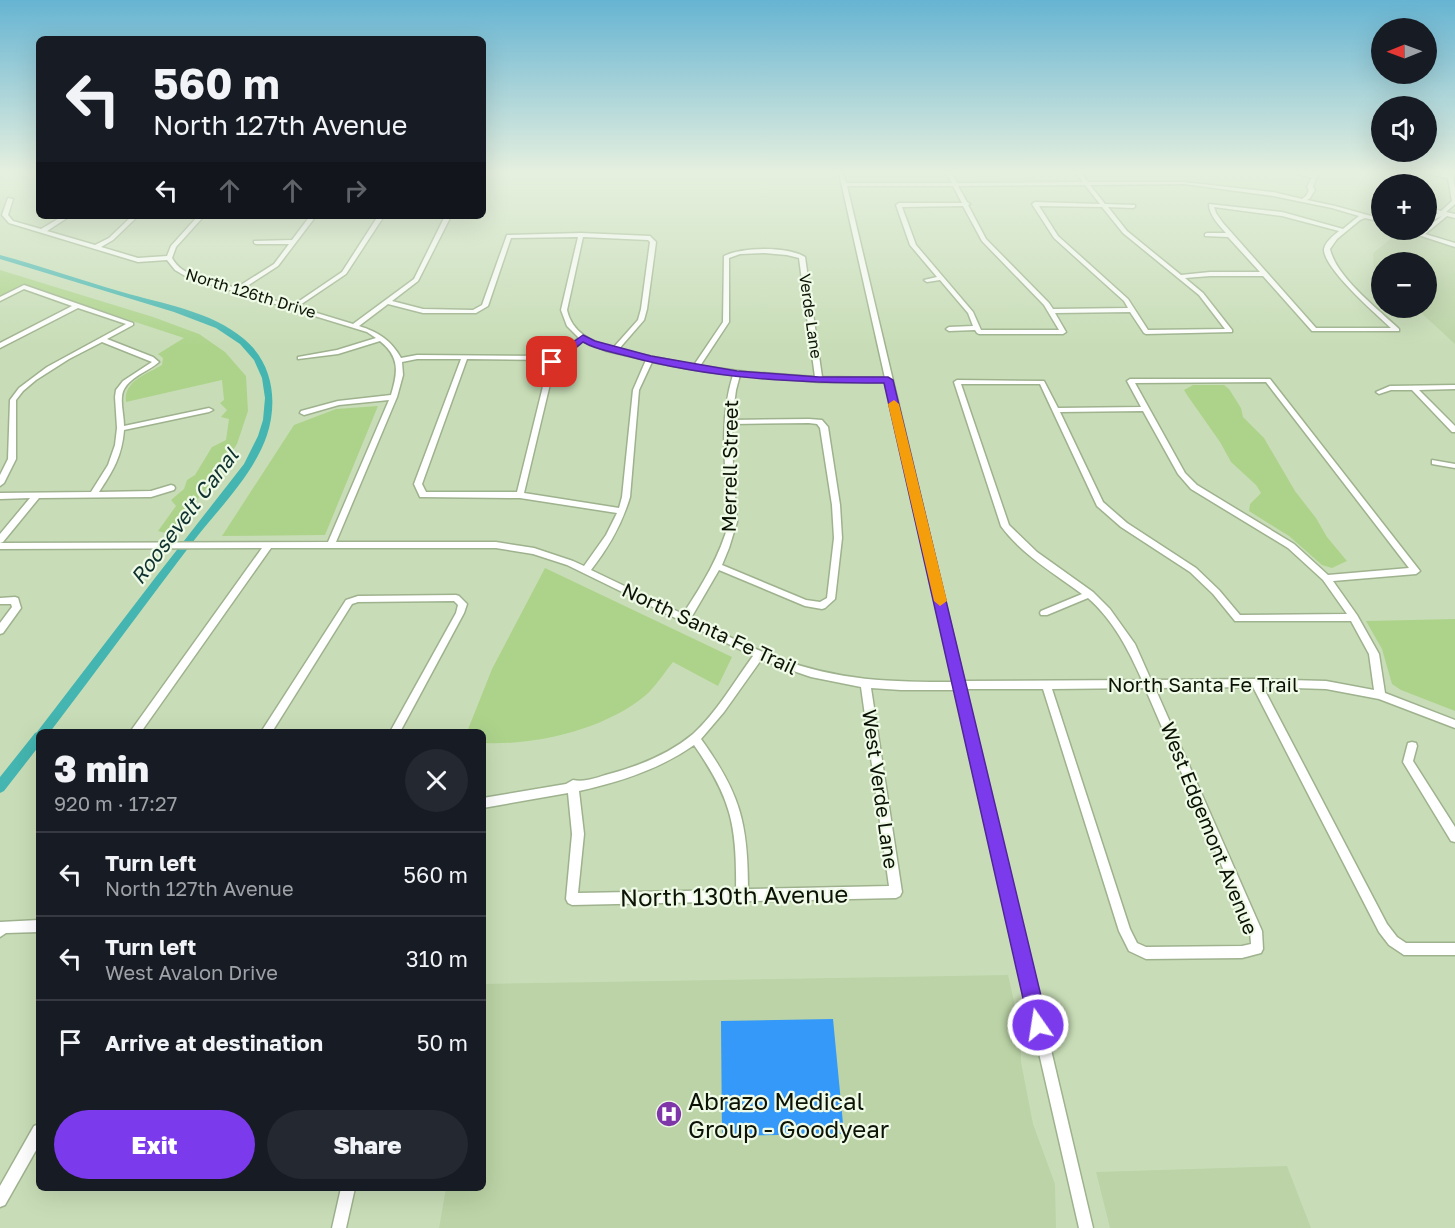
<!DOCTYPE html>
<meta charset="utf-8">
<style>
:root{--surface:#171b24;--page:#242831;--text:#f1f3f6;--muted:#9ea1a6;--line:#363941;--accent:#7c3aed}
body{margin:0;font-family:"Golos Text",sans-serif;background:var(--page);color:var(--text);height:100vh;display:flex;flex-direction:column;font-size:22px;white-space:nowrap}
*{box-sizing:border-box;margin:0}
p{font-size:20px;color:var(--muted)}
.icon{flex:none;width:33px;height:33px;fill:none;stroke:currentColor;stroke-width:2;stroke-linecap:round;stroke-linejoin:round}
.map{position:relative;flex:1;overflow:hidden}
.panel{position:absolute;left:36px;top:729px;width:450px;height:462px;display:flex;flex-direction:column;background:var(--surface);border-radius:9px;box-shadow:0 6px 24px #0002}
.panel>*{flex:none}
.hud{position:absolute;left:36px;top:36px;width:450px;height:183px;border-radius:9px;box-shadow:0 6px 24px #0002;background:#171b24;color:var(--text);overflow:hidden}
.needle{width:39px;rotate:269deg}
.controls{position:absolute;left:1371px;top:18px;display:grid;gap:12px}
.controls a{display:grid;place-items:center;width:66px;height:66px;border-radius:50%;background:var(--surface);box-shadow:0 6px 24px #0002;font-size:30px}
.pin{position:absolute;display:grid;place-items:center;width:51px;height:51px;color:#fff;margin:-26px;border-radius:12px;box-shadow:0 3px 9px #0006}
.me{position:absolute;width:66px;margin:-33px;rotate:347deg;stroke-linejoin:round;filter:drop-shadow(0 0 4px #0008)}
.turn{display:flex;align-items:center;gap:21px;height:126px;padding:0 18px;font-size:27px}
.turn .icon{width:78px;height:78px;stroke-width:2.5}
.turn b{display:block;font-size:42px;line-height:51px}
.lanes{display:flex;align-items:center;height:57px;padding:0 18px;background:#0003;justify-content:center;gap:30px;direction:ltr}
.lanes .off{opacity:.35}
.round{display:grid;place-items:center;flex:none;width:63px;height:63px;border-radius:32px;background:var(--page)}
.overview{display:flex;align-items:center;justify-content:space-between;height:102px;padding:0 18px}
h1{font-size:36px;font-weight:800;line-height:45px}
.button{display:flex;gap:12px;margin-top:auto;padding:12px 18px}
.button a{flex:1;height:69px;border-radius:36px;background:var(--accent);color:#fff;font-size:24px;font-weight:800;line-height:69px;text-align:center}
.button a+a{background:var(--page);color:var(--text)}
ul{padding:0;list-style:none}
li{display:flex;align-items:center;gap:18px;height:84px;padding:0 18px;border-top:2px solid var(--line)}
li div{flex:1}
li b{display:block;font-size:22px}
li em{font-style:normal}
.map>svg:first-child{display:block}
.built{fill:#bbd3a6}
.green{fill:#add38b}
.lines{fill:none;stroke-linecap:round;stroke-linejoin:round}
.canal{fill:#44b5b0;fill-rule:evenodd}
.building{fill:#3499f9}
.minor-casing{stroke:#9eb28e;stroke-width:3}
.minor{fill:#fff;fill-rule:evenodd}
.route{fill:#7c3aed;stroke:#51269a;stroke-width:1.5}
.slow{fill:#f59e0b}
.labels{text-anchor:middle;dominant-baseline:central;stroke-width:4.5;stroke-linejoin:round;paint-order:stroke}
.far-street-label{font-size:16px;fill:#0c1306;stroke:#effae7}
.street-label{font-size:20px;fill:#0c1306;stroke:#effae7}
.water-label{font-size:21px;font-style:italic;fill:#0f3230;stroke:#effae7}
.near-street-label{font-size:24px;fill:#0c1306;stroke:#effae7}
.near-poi-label{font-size:24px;fill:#0c1306;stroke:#effae7;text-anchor:start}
</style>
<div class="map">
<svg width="1455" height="1228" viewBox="0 0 1455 1228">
<rect width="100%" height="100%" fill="#c8ddb7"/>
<!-- built -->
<g class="built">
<polygon points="1401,231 1455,248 1455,344 1416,308 1426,308 1426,262 1382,262 1381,275 1374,269 1373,253"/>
<polygon points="1008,975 1021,1032 1021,1062 1033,1124 1055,1184 1056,1228 439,1228 446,1188 483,1188 483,984"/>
<polygon points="1287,1166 1311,1228 1110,1228 1096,1172"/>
</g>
<!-- green -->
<g class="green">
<path d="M0,270L153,317L199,334L225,352L246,376L248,411L237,444L215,478L169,534L158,531L176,506L171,500L184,489L187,480L195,475L212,447L226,440L229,419L221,417L227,410L220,403L224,400L222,380L126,402C123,381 147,374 162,365L163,358L158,354L184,338L23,285L0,296Z"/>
<polygon points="1193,385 1224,385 1229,389 1241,408 1243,417 1264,438 1295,491 1316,518 1327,537 1347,561 1332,568 1322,565 1289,536 1249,511 1250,504 1261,493 1256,485 1231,462 1220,442 1187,395 1184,390"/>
<polygon points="378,406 325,535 222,536 294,425 336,409"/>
<path d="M545,568L732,657L718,686L673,662C664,673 656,686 646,695C606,729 535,746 483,743V732H467L492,669Z"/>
<polygon points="1455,619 1455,711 1401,690 1392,684 1382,649 1366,621"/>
</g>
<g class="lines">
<!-- canal -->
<path class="canal" d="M0,255C41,266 81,280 122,292C163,304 211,311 244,339C273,363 278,401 267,435C253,476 218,509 192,543C144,606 98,669 50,732H39V746L4,791L0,793V777L35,733L37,732L155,578L244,464L258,436L263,420L265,398L262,378L254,360L240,344L216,328L174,312L0,259Z"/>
</g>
<!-- building -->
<polygon class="building" points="833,1019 844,1134 722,1136 721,1021"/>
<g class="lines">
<!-- minor casing -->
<g class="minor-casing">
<g id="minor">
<path d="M839,173H843L846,183H952L947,173H952L957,183L1083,182L1076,173H1081L1088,182H1184L1273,192L1302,199L1306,196L1309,190L1307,187L1312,178L1295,173L1313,175V173H1318L1317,176L1318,177L1316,178L1313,187L1315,190L1310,198L1307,200L1335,206L1382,219V222L1365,218L1360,220L1337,239L1330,249C1336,277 1378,309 1399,329V331H1312L1263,276H1210L1185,278L1203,293L1232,330V332L1146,334L1144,333L1130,312L1055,313L1066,332L1063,334H979L977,333L975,330L949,331L946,329L949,327L973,326L968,313L940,280L927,282L924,280L937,277L910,245L896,205L899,203H962L953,186H847L964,681L1142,680C1128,649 1114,621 1088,598L1047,615H1041L1040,613L1041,611L1082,594C1054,573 1022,555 1001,526L954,382L957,380L1044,381L1058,408L1141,407L1127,381L1130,379H1270L1420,571L1416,574L1333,581L1357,615L1379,654L1385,693L1455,720V728L1379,699L1326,689L1263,687L1387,924L1397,937L1406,943H1455V955H1404L1389,945L1379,932L1253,687L1155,688L1262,931L1263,949L1261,953L1242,958L1146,959L1129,951L1119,931L1043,689H966L1093,1228H1079L956,690H901L871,688L902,892L900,896L896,898L572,905L568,903L566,899L572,834L568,793L483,808V798L566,784L573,780C584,783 598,777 609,774C639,766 669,754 693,734C717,712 734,682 753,656L567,565L533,554L496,548H271L141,732H130L262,548L0,549V543L328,542L389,400L339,405L304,415L300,413L301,411L338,401L391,395C398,372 400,357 380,341L338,354L298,359V357L337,350L376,338L367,332L187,277L175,270L167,260L138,262L9,223L2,215L8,198L13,199L8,215L13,221L41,229L63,216H70L47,231L95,245L109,238L132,216H138L113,240L101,247L138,258L167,256L171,246L198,216H204L176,247L172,258C182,278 216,282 236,288L274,264L289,244H256L254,243V241L292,240L310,216H316L278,266L241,290L292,306L342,272L378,216H384L346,274L297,307L353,324L414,279L445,216H451L418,281L392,301L423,309L473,310L482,305L507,235L581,233L650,236L656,242L647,309L644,320L618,350L694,365L723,322L724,256C743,247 787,246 805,257L822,377L885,378ZM1184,184L1273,196L1332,208L1359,216L1343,229L1282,212L1209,204C1209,215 1219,225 1226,233H1207L1205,234V236L1228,237L1260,272H1210L1181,275L1127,231L1108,207L1133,208L1135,207V205L1105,204L1090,185ZM1085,185L1100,204L1035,202L1032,204L1054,238L1124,301L1128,308L1053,309L1049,303L986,239L968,205L970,204L967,202L958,186ZM963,206L982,241L1044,305L1059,330H981L973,312L916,245L902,207ZM1039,206L1102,207L1123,233L1199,295L1225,329L1148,330L1128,299L1058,236ZM1214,207L1282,216L1339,231C1334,235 1325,242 1324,249C1323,268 1377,315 1391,328H1316L1223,223L1216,213ZM578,237L561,310L567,326L579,338L555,356L417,355L401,358C391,340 378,332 359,326L388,304L423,313H476L488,306L511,238ZM583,237L648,240L650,242L641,309L638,320L613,348C592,342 572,333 567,310ZM764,253L787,255L799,258L815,377L747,372L700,366L729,322V258L740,254ZM583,341L607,351L646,360L633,390L622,497L619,508L524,493L555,363ZM417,359H461L414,484L420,497L520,498L617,513L606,535L584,566L573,561L534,548L496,542H336L397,397L403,375L402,362ZM467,359L550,360L549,362L517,492H426L422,484ZM652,362L696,370L733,375C718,422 726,473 729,522C720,556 702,585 683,614L591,570C609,547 622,524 630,497L639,390ZM740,375L819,382H886L954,682C891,682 838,681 778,658C748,647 719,632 691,618L719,570L805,606L822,609L825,608L835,599L842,538L840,505L828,427L822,420L809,419L732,420L736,390ZM1266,382L1409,568L1328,575L1294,544L1197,485L1185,473L1135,383ZM961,384H1040L1097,506L1121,527L1190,572L1213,594L1235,621H1351L1369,654L1374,690L1326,681L1256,679L1151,680L1135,644L1110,609L1093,592L1037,552L1009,525ZM1143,411L1178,474L1191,489L1288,548L1323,580L1347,614L1240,615L1219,590L1196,568L1127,523L1103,502L1060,412ZM809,423L817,424L820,428L832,505L834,538L827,598L820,602L806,600L722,565L729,548L737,522L733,467L732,424ZM761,660L811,677L861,687L889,886L748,889C748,823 740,793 701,739L724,712ZM1145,688L1250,931L1251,944L1242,946L1146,947L1137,943L1130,929L1052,689ZM694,745C731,798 737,825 736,890L578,893L584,834L579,791C620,782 660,769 694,745Z"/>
<polygon points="1423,173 1448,175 1448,173 1452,173 1455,187 1455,204 1446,212 1455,214 1455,218 1447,216 1425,234 1455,243 1455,247 1403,230 1410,230 1420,233 1426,230 1426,228 1442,216 1426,223 1426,220 1438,213 1426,210 1426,207 1441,211 1452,201 1448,178"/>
<path d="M24,285L133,323V325L107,339L153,357L159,362C148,372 123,379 122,397C121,406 124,416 124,426L209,408L213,410L209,412L124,430C122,456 113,471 99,492L151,491L171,485L174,486L175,488L174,490L151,497L39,498L3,542L0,543V534L30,498L0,499V493L91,492L108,465L115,445L117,428L115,397L116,390L123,381L152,362L102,342L69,359L36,380L23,391L16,400V459L4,483L0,486V475L8,459L10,400L19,388L47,367L126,324L78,308L0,348V343L72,306L24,289L0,301V297Z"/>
<polygon points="1455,385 1455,389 1419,390 1455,426 1455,432 1452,432 1412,390 1391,390 1379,394 1376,392 1390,386"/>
<polygon points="1432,460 1455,464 1455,468 1432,464"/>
<polygon points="456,595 459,596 467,604 464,613 400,732 390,732 456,613 458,605 454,601 358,602 352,604 272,732 261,732 346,600 358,596"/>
<polygon points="15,597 18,598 21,608 3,633 0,634 0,623 12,607 11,604 0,604 0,598"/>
<polygon points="1412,742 1416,743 1417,746 1413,761 1455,827 1455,842 1451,841 1403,762 1408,743"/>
<polygon points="39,920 39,932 6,933 0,937 0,922"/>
<polygon points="39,1124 39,1145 5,1205 0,1207 0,1186 34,1126"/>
<polygon points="341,1188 355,1188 346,1228 332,1228"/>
</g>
</g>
<!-- minor -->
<use href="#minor" class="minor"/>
</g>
<!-- sky -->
<linearGradient id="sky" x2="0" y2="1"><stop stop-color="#66b4d2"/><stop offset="0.5" stop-color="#e6f0df"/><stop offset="1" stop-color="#e6f0df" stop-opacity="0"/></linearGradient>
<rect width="1455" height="345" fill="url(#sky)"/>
<!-- route -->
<path class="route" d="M583,335L595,341L651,356L737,371L819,377H888L893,380L1048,1025L1045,1032L1038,1035L1031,1032L1029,1025L884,383C797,383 711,379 627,356C613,352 596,350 583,342L556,364H548V360Z"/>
<!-- slow -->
<polygon class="slow" points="894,400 899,404 947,601 940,606 934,601 888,404"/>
<!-- icons -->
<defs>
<g id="hospital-disc" transform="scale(1.35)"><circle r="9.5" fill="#7f36a8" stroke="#effae7"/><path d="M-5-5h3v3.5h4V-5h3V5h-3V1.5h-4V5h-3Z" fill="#fff"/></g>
</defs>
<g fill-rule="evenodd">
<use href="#hospital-disc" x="669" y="1114"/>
</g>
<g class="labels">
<!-- far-street labels -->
<g class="far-street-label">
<text transform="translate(251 293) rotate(17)">North 126th Drive</text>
<text transform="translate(811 316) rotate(82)">Verde Lane</text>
</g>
<!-- street labels -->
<g class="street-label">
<text transform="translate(729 466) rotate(-89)">Merrell Street</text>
<text transform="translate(710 628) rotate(25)">North Santa Fe Trail</text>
<text x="1203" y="684">North Santa Fe Trail</text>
<text transform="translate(881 789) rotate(82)">West Verde Lane</text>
<text transform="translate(1210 828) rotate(68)">West Edgemont Avenue</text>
</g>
<!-- water labels -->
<g class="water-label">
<text transform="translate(184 516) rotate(-53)">Roosevelt Canal</text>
</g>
<!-- near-street labels -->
<g class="near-street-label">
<text transform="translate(734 895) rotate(-1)">North 130th Avenue</text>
</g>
<!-- near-poi labels -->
<g class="near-poi-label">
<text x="688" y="1100">Abrazo Medical<tspan x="688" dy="28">Group - Goodyear</tspan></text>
</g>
</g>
</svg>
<div class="controls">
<a><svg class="needle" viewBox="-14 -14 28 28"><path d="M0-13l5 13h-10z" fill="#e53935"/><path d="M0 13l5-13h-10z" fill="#9ea1a6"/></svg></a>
<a><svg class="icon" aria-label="sound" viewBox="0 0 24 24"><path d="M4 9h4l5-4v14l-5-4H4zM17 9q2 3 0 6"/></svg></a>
<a>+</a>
<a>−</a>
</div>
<div class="pin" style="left:552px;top:362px;background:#d93025"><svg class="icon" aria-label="arrive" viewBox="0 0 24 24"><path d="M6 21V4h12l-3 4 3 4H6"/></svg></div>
<svg class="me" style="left:1038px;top:1025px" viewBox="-20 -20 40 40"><circle r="17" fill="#7c3aed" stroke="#fff" stroke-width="3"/><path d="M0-11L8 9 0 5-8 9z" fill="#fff"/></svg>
<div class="hud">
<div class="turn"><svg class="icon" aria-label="left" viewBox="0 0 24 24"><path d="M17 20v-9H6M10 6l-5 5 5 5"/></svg><div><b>560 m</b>North 127th Avenue</div></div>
<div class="lanes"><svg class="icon" aria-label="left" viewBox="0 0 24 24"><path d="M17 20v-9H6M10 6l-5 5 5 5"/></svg><svg class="icon off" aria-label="ahead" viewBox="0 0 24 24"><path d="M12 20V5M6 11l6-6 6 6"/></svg><svg class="icon off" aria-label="ahead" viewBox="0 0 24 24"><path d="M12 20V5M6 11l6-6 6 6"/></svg><svg class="icon off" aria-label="right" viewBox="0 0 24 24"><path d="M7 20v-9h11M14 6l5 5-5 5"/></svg></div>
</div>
<section class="panel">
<div class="overview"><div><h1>3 min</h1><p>920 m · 17:27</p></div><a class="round"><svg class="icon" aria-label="close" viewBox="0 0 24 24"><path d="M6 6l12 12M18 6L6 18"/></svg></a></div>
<ul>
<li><svg class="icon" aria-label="left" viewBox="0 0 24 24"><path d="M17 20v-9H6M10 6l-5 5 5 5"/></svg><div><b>Turn left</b><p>North 127th Avenue</p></div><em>560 m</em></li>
<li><svg class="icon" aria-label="left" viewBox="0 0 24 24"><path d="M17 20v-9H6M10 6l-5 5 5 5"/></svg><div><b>Turn left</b><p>West Avalon Drive</p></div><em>310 m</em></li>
<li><svg class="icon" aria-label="arrive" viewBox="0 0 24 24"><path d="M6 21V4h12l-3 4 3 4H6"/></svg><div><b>Arrive at destination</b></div><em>50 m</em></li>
</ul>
<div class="button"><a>Exit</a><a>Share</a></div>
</section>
</div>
